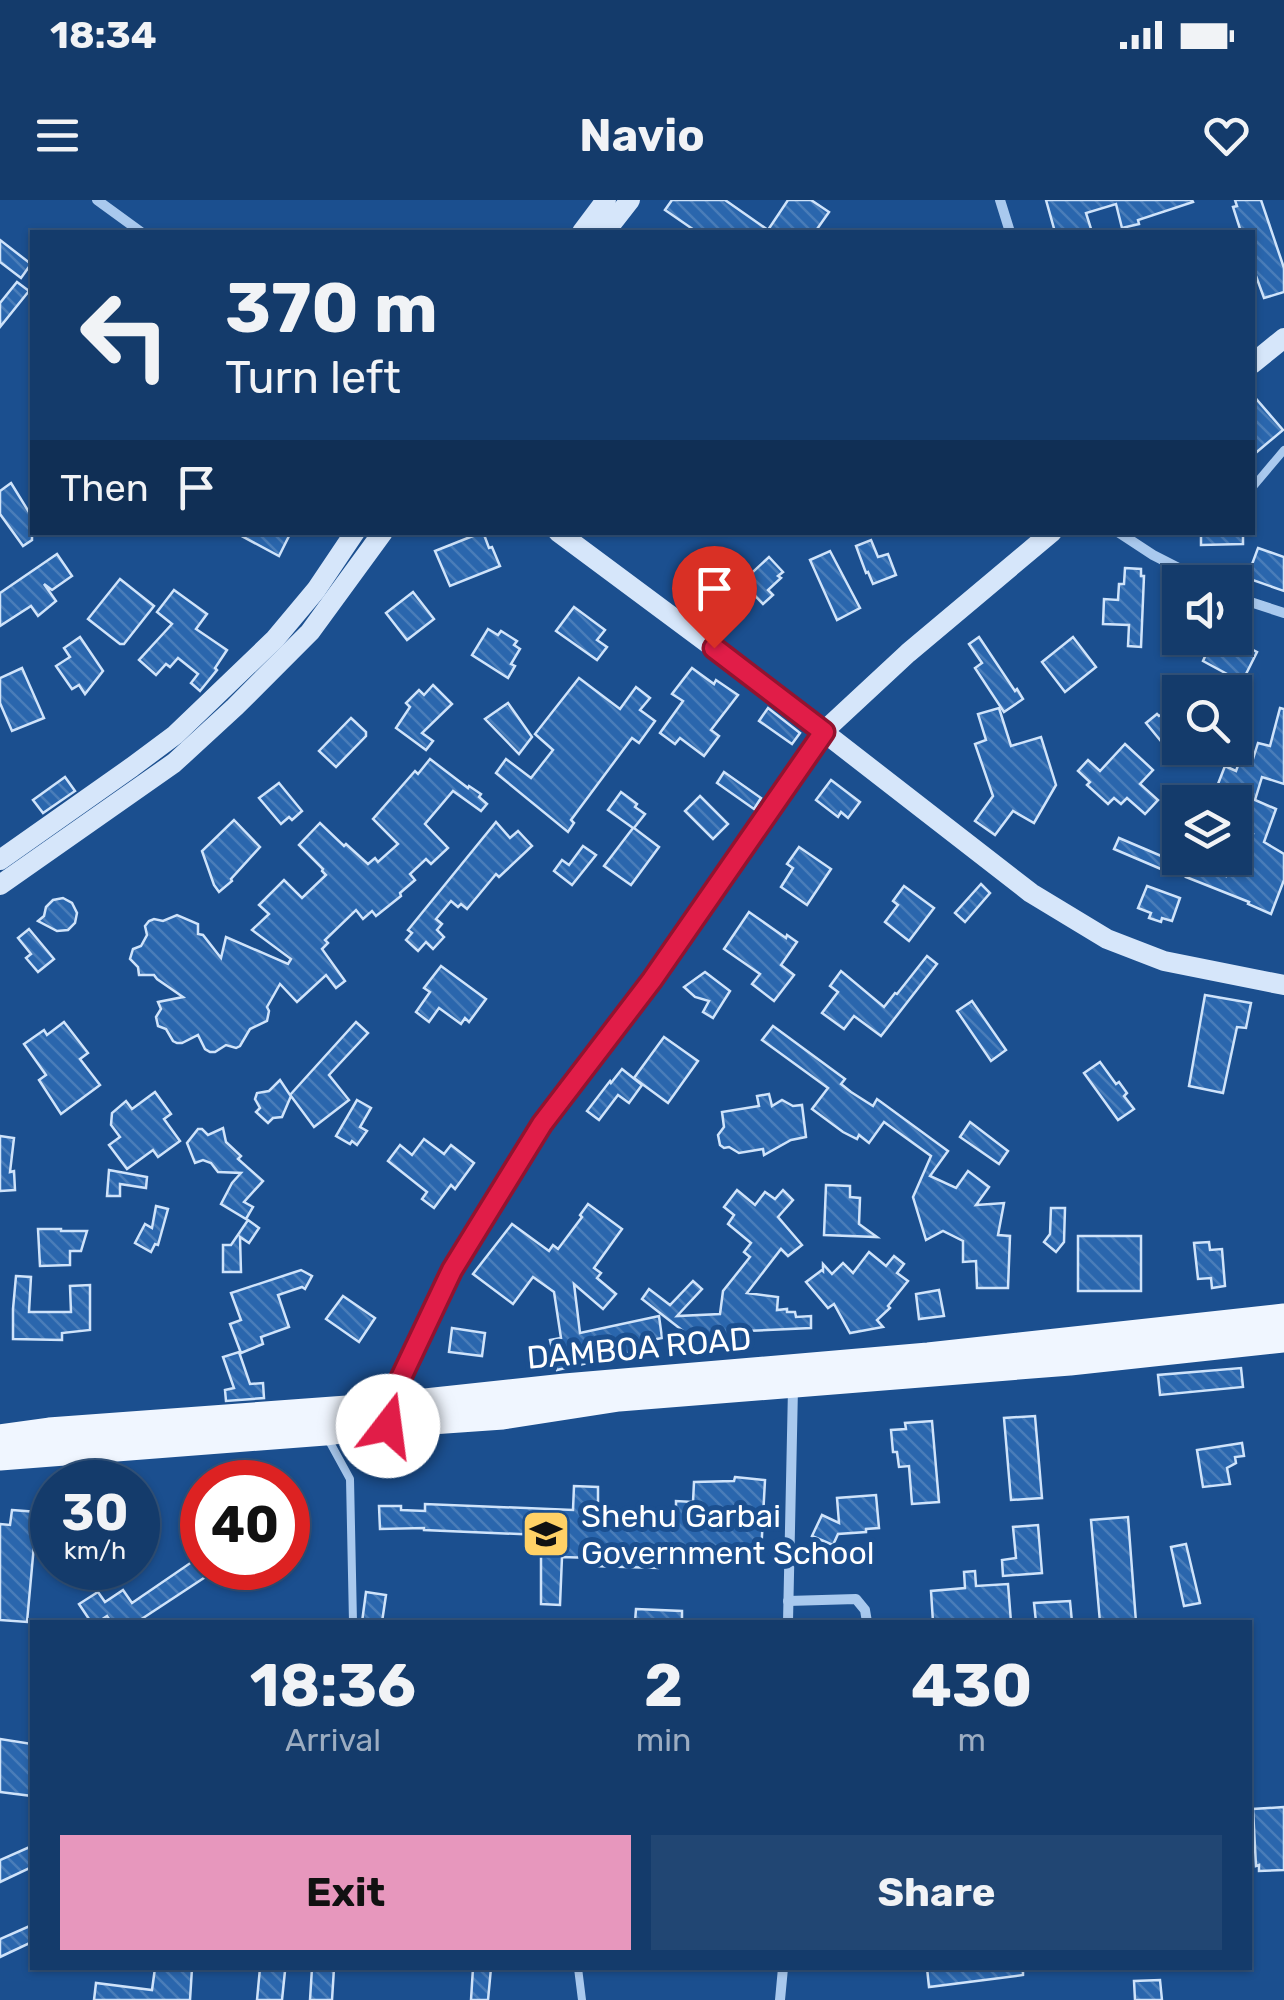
<!DOCTYPE html>
<style>
:root{--surface:#143b6b;--page:#214673;--text:#f1f3f6;--muted:#9dadc1;--line:#33557e;--accent:#e797bd}
body{margin:0;font-family:Rubik,sans-serif;background:var(--page);color:var(--text);height:100vh;display:flex;flex-direction:column;font-size:38px;white-space:nowrap}
*{box-sizing:border-box;margin:0}
p{font-size:32px;color:var(--muted)}
.icon{flex:none;width:55px;height:55px;fill:none;stroke:currentColor;stroke-width:2;stroke-linecap:round;stroke-linejoin:round}
.map{position:relative;flex:1;overflow:hidden}
.drawer{position:absolute;left:30px;top:1420px;width:1222px;height:350px;display:flex;flex-direction:column;background:var(--surface);border-radius:0px;box-shadow:0 2px 8px #0004,0 0 0 2px var(--line)}
.drawer>*{flex:none}
.guide{position:absolute;left:30px;top:30px;width:1225px;height:305px;border-radius:0px;box-shadow:0 2px 8px #0004,0 0 0 2px var(--line);background:#143b6b;color:var(--text);overflow:hidden}
.tools{position:absolute;left:1162px;top:365px;display:grid;gap:20px}
.tools a{display:grid;place-items:center;width:90px;height:90px;border-radius:0px;background:var(--surface);box-shadow:0 2px 8px #0004,0 0 0 2px var(--line);font-size:50px}
.speed{position:absolute;left:30px;top:1260px;display:flex;gap:20px;font-size:50px;font-weight:700;text-align:center}
.speed>*{display:grid;place-content:center;width:130px;height:130px;border-radius:50%;background:var(--surface);box-shadow:0 2px 8px #0004,0 0 0 2px var(--line);line-height:1}
.speed small{font-size:25px;font-weight:400}
.speed .limit{border:15px solid #d22;background:#fff;color:#111}
.pin{position:absolute;display:grid;place-items:center;width:85px;height:85px;color:#fff;margin:-102px -42px;border-radius:50% 50% 50% 0;rotate:-45deg;box-shadow:0 0 10px #0007}
.pin .icon{rotate:45deg}
.me{position:absolute;width:110px;margin:-55px;rotate:15deg;stroke-linejoin:round;filter:drop-shadow(0 0 8px #0008)}
.turn{display:flex;align-items:center;gap:35px;height:210px;padding:0 30px;font-size:45px}
.turn .icon{width:130px;height:130px;stroke-width:2.5}
.turn b{display:block;font-size:70px;line-height:85px}
.then{display:flex;align-items:center;height:95px;padding:0 30px;background:#0003;gap:20px;font-size:38px}
.eta{display:flex;justify-content:space-evenly;align-items:center;height:170px;text-align:center}
.eta b{font-size:60px;font-weight:700;line-height:70px}
.primary-button{display:flex;gap:20px;margin-top:auto;padding:20px 30px}
.primary-button a{flex:1;height:115px;border-radius:0px;background:var(--accent);color:#111;font-size:40px;font-weight:700;line-height:115px;text-align:center}
.primary-button a+a{background:var(--page);color:var(--text)}
.status{display:flex;justify-content:space-between;align-items:center;height:70px;padding:0 50px;background:var(--surface);direction:ltr}
.status svg{height:28px;fill:currentColor}
header{display:flex;justify-content:space-between;align-items:center;height:130px;padding:0 30px;background:var(--surface);font-size:45px;font-weight:700}
.map>svg:first-child{display:block}
.building{fill:url(#building-back-hatch);stroke:#cfe3fa;stroke-width:2.5}
.lines{fill:none;stroke-linecap:round;stroke-linejoin:round}
.lane{stroke:#a9c9ee;stroke-width:8}
.street{stroke:#a9c9ee;stroke-width:10}
.secondary{stroke:#d6e6fa;stroke-width:20}
.primary{stroke:#f0f6ff;stroke-width:25}
.route-casing{stroke:#92132f;stroke-width:25}
.route{stroke:#e11d48;stroke-width:18}
.labels{text-anchor:middle;dominant-baseline:central;stroke-width:10;stroke-linejoin:round;paint-order:stroke}
.street-label{font-size:32px;fill:#fff;stroke:#1b4f8f}
.poi-label{font-size:32px;fill:#fff;stroke:#1b4f8f;text-anchor:start}
</style>
<div class="status"><b>18:34</b><svg viewBox="0 0 49 12"><path d="M0 12V9h3v3zM5 12V6h3v6zM10 12V3h3v9zM15 12V0h3v12zM26 1h20v11H26zM47 4h2v5h-2z"/></svg></div>
<header><svg class="icon" aria-label="menu" viewBox="0 0 24 24"><path d="M4 6h16M4 12h16M4 18h16"/></svg>Navio<svg class="icon" aria-label="heart" viewBox="0 0 24 24"><path d="M12 20l-8-8c-3-5 5-10 8-4 3-6 11-1 8 4z"/></svg></header>
<div class="map">
<svg width="1284" height="1800" viewBox="0 0 1284 1800">
<defs>
<pattern id="building-back-hatch" width="6" height="6" patternUnits="userSpaceOnUse" patternTransform="scale(2.5)"><rect width="6" height="6" fill="#2a66ad"/><path d="M-1 5l2 2M0 0l6 6M5-1l2 2" fill="none" stroke="#4a7db9"/></pattern>
</defs>
<rect width="100%" height="100%" fill="#1b4f8f"/>
<!-- building -->
<g class="building">
<polygon points="672,0 725,0 768,30 788,0 811,0 829,12 815,32 697,32 665,10"/>
<polygon points="1046,0 1192,0 1193,2 1138,20 1139,24 1122,28 1116,4 1086,13 1092,32 1055,32"/>
<polygon points="1235,0 1261,0 1284,68 1284,92 1264,98 1252,65 1252,32 1241,32 1233,7 1237,6"/>
<polygon points="0,40 31,64 21,78 0,62"/>
<polygon points="17,82 29,91 0,127 0,103"/>
<polygon points="1252,194 1283,230 1252,256"/>
<polygon points="11,283 32,317 32,340 23,346 0,314 0,291"/>
<polygon points="234,332 291,332 279,356"/>
<polygon points="483,332 489,348 492,347 500,366 450,386 435,351"/>
<polygon points="1201,332 1243,332 1243,344 1201,345"/>
<polygon points="871,340 878,357 888,354 896,375 873,384 868,372 866,373 856,346"/>
<polygon points="1258,348 1284,357 1284,391 1247,378"/>
<polygon points="830,351 860,408 837,420 810,360"/>
<polygon points="57,354 72,376 52,390 44,384 56,401 38,416 31,406 0,426 0,393"/>
<polygon points="769,357 783,372 778,376 781,378 768,390 773,395 763,404 742,382"/>
<polygon points="1125,368 1141,369 1141,376 1144,376 1141,447 1128,446 1129,425 1103,424 1104,399 1118,400 1119,384 1124,384"/>
<polygon points="120,379 154,406 124,444 120,444 88,419"/>
<polygon points="174,390 207,414 196,429 227,450 215,468 217,470 200,491 191,483 198,474 178,458 170,467 166,464 156,475 139,460 172,424 157,412"/>
<polygon points="413,392 434,419 407,440 386,413"/>
<polygon points="574,407 605,430 597,440 607,447 597,460 556,431"/>
<polygon points="488,429 498,435 501,431 517,441 514,445 520,449 511,464 515,466 508,478 472,455"/>
<polygon points="80,437 103,471 85,494 79,485 72,489 56,466 70,457 64,448"/>
<polygon points="979,437 1015,491 1017,489 1023,499 1004,512 975,468 982,463 969,444"/>
<polygon points="1073,437 1096,467 1065,492 1042,462"/>
<polygon points="1205,438 1230,438 1257,452 1242,482 1203,461 1207,452 1199,448"/>
<polygon points="22,468 44,518 12,531 0,503 0,478"/>
<polygon points="692,468 714,484 716,480 738,495 711,530 719,536 704,556 680,538 675,544 660,533 683,501 672,494"/>
<polygon points="579,478 620,509 636,487 650,498 640,510 655,521 639,543 632,538 571,620 574,623 568,632 496,573 506,559 531,578 553,550 535,534"/>
<polygon points="433,485 452,504 422,533 433,541 426,550 396,528 410,507 406,503 419,490 424,495"/>
<polygon points="508,503 532,537 519,554 485,519"/>
<polygon points="1180,504 1180,524 1160,540 1146,523 1157,514 1159,516"/>
<polygon points="768,508 800,533 792,544 759,521"/>
<polygon points="999,508 1011,546 1041,537 1056,585 1034,623 1013,611 995,635 975,621 993,596 975,544 986,540 978,514"/>
<polygon points="1280,508 1284,509 1284,584 1262,577 1255,600 1276,609 1264,642 1284,654 1284,680 1271,714 1248,704 1249,702 1186,677 1194,661 1226,676 1230,665 1239,669 1253,634 1235,627 1235,602 1211,602 1225,566 1236,571 1242,555 1253,559 1258,543 1270,546"/>
<polygon points="351,518 366,532 366,536 336,567 319,551"/>
<polygon points="1125,544 1153,570 1140,584 1158,600 1145,614 1127,598 1121,604 1114,598 1108,604 1087,585 1090,582 1078,571 1088,560 1100,571"/>
<polygon points="430,559 468,588 469,586 481,594 479,597 487,604 481,611 453,591 425,624 448,648 431,664 426,659 410,674 415,680 400,693 401,696 376,716 372,711 363,719 356,710 325,740 328,743 322,749 345,781 336,788 326,775 297,802 280,784 267,807 269,811 267,821 250,829 240,846 236,848 226,845 215,852 210,852 205,849 198,835 182,843 177,843 173,841 166,829 158,826 156,817 161,809 158,802 183,797 157,779 154,775 139,775 138,767 130,759 133,749 141,746 147,735 145,726 149,721 154,719 163,721 177,715 198,724 198,734 203,735 221,758 226,737 288,764 291,759 252,730 269,714 259,705 284,680 302,698 326,675 322,671 323,669 299,645 320,623 344,646 346,644 368,664 375,658 378,662 398,644 373,619 415,571 418,574"/>
<polygon points="724,572 761,598 754,609 717,583"/>
<polygon points="65,577 75,591 43,613 33,600"/>
<polygon points="831,580 860,602 848,618 841,612 838,617 816,600"/>
<polygon points="279,583 302,611 292,620 289,617 281,624 259,598"/>
<polygon points="621,592 637,604 635,607 645,614 634,628 659,647 631,685 604,666 633,628 608,610"/>
<polygon points="700,596 728,624 713,639 685,611"/>
<polygon points="234,620 260,647 231,679 232,681 219,692 214,685 202,651"/>
<polygon points="496,622 510,638 518,631 532,646 499,677 496,674 467,709 461,704 458,707 451,701 436,719 442,724 437,730 444,737 433,749 426,742 418,751 406,740 412,733 408,730"/>
<polygon points="1119,638 1166,658 1161,669 1114,649"/>
<polygon points="583,646 596,655 572,685 554,671 562,660 569,665"/>
<polygon points="799,647 831,669 807,705 781,687 793,668 787,664"/>
<polygon points="981,684 990,693 965,722 955,713"/>
<polygon points="904,686 934,708 909,741 885,722 898,705 893,701"/>
<polygon points="1147,686 1180,698 1172,721 1162,718 1161,722 1149,718 1151,713 1138,708"/>
<polygon points="63,698 72,703 77,713 75,723 68,730 57,731 38,721 44,716 46,707 53,700"/>
<polygon points="749,712 786,738 787,735 797,742 781,765 794,775 774,801 752,784 760,774 724,749"/>
<polygon points="29,729 54,759 38,772 26,758 31,754 18,738"/>
<polygon points="927,756 937,764 881,836 854,816 844,829 822,813 838,792 830,786 841,771 884,807 895,793 897,794"/>
<polygon points="441,766 486,799 469,822 465,818 461,824 439,808 429,822 416,812 430,792 424,788"/>
<polygon points="705,772 730,791 713,818 703,812 709,801 695,797 684,787"/>
<polygon points="1205,795 1251,803 1246,828 1237,827 1223,893 1189,886"/>
<polygon points="972,801 1006,850 991,861 957,811"/>
<polygon points="64,822 88,853 80,859 100,885 61,914 39,880 46,875 24,844 44,830 47,835"/>
<polygon points="356,822 368,833 329,875 349,900 314,927 291,896 282,917 273,918 268,923 256,912 260,908 255,899 257,893 269,891 280,880 290,895"/>
<polygon points="773,826 845,879 841,884 851,892 873,906 877,899 948,951 930,976 956,988 968,971 989,987 976,1005 1004,1003 998,1035 1010,1036 1008,1088 977,1088 976,1061 963,1062 963,1041 943,1031 926,1040 913,997 931,956 884,922 869,943 859,935 857,939 843,932 812,909 828,888 762,840"/>
<polygon points="664,837 698,861 668,903 634,878"/>
<polygon points="1100,862 1116,884 1119,882 1127,893 1124,896 1134,909 1118,920 1084,873"/>
<polygon points="622,869 642,885 629,903 618,895 599,920 587,911 610,881 611,883"/>
<polygon points="155,892 171,914 164,919 180,941 158,957 153,950 127,969 109,945 120,937 111,925 112,913 126,901 132,909"/>
<polygon points="769,894 772,906 782,900 793,906 802,905 806,937 791,940 764,955 763,949 739,953 729,947 724,948 720,945 718,935 724,927 722,912 759,906 757,896"/>
<polygon points="357,900 371,908 360,927 367,931 357,945 352,941 350,944 336,936"/>
<polygon points="970,922 1008,951 999,964 960,937"/>
<polygon points="223,928 226,942 241,956 238,959 263,981 244,1002 253,1007 246,1019 221,1004 232,983 241,973 218,972 211,963 203,960 195,963 187,943 198,929 202,929 208,935"/>
<polygon points="0,936 14,938 10,972 14,971 15,990 0,991"/>
<polygon points="424,939 444,954 451,945 474,963 455,989 451,985 434,1008 422,999 427,992 388,961 400,945 412,955"/>
<polygon points="109,970 147,977 146,988 120,984 120,996 107,996"/>
<polygon points="826,985 850,986 850,997 860,998 859,1024 877,1037 824,1035"/>
<polygon points="737,990 755,1005 765,992 775,999 783,990 793,1000 778,1017 802,1045 788,1056 781,1049 747,1093 778,1097 777,1110 787,1109 787,1112 795,1112 796,1117 811,1116 811,1128 746,1131 747,1145 735,1146 735,1143 706,1144 705,1133 687,1134 642,1099 649,1089 670,1105 693,1081 702,1089 677,1116 720,1114 723,1091 750,1057 744,1052 751,1043 728,1024 734,1015 724,1007"/>
<polygon points="588,1004 622,1029 594,1068 601,1073 597,1078 616,1094 603,1109 574,1084 580,1133 659,1116 662,1138 647,1141 649,1149 557,1170 550,1140 561,1138 554,1092 533,1077 513,1104 473,1074 512,1024 549,1051 553,1045 558,1049 582,1017 580,1015"/>
<polygon points="156,1006 168,1009 158,1045 155,1044 151,1052 135,1043 145,1024 152,1028"/>
<polygon points="1051,1008 1065,1008 1064,1042 1056,1052 1044,1042 1050,1034"/>
<polygon points="248,1020 259,1028 249,1043 240,1037 241,1072 223,1072 223,1045 231,1045"/>
<polygon points="38,1029 61,1029 61,1031 87,1031 81,1051 70,1051 70,1065 40,1066"/>
<rect x="1078" y="1036" width="63" height="55"/>
<polygon points="1209,1042 1210,1050 1222,1049 1225,1086 1212,1088 1211,1078 1198,1079 1194,1043"/>
<polygon points="869,1052 886,1066 894,1056 904,1064 897,1073 908,1081 888,1106 890,1108 877,1120 883,1127 850,1133 834,1104 828,1108 806,1082 822,1070 823,1071 823,1064 832,1074 843,1063 853,1073"/>
<polygon points="301,1070 312,1076 305,1089 302,1087 278,1095 289,1127 261,1137 263,1144 241,1153 230,1124 241,1120 231,1093"/>
<polygon points="16,1076 31,1077 29,1112 71,1112 70,1086 90,1085 90,1130 62,1133 62,1140 13,1139 13,1109"/>
<polygon points="939,1090 944,1116 919,1119 916,1094"/>
<polygon points="343,1096 375,1118 359,1142 326,1119"/>
<polygon points="452,1128 485,1133 482,1156 449,1152"/>
<polygon points="239,1152 250,1184 263,1183 264,1198 226,1201 225,1190 234,1188 223,1157"/>
<polygon points="1241,1168 1243,1187 1160,1195 1158,1175"/>
<polygon points="1035,1216 1042,1298 1011,1300 1004,1218"/>
<polygon points="932,1221 939,1302 912,1304 909,1266 899,1267 897,1252 893,1252 891,1230 906,1229 905,1223"/>
<polygon points="1242,1243 1244,1256 1235,1257 1236,1263 1227,1268 1230,1284 1203,1287 1197,1250"/>
<polygon points="735,1277 765,1280 761,1354 742,1353 742,1360 659,1357 658,1368 592,1366 592,1358 562,1357 560,1405 541,1404 541,1335 424,1330 424,1328 380,1329 379,1306 401,1306 401,1310 425,1311 425,1304 573,1310 574,1286 598,1287 598,1310 676,1313 676,1301 693,1302 694,1282 734,1281"/>
<polygon points="876,1295 879,1328 866,1329 866,1332 838,1334 833,1345 812,1336 822,1315 839,1323 837,1298"/>
<polygon points="12,1310 37,1312 27,1422 0,1420 0,1324 10,1325"/>
<polygon points="1128,1317 1136,1422 1100,1422 1091,1320"/>
<polygon points="1038,1325 1042,1373 1003,1376 1002,1360 1016,1358 1013,1327"/>
<polygon points="1186,1344 1200,1403 1184,1406 1171,1347"/>
<polygon points="202,1355 202,1368 219,1368 137,1422 111,1422 107,1416 98,1422 91,1422 79,1404 98,1392 105,1402 123,1390 132,1403"/>
<polygon points="975,1371 976,1386 1008,1384 1011,1422 933,1422 931,1391 965,1388 964,1372"/>
<polygon points="366,1392 386,1395 382,1422 362,1422"/>
<polygon points="1070,1401 1072,1422 1036,1422 1034,1403"/>
<polygon points="636,1409 682,1411 682,1422 635,1422"/>
<polygon points="0,1539 32,1544 32,1596 0,1592"/>
<polygon points="1284,1607 1284,1670 1259,1671 1259,1665 1256,1666 1253,1609"/>
<polygon points="32,1646 32,1667 0,1682 0,1660"/>
<polygon points="32,1725 32,1742 0,1757 0,1739"/>
<polygon points="155,1768 192,1768 190,1800 94,1800 96,1783 152,1790"/>
<polygon points="260,1768 285,1771 282,1800 257,1800"/>
<polygon points="312,1768 334,1768 332,1800 310,1800"/>
<polygon points="473,1768 491,1768 488,1800 471,1800"/>
<polygon points="927,1768 1023,1768 1023,1775 929,1787"/>
<polygon points="1160,1780 1162,1800 1135,1800 1134,1781"/>
</g>
<g class="lines">
<!-- lane -->
<g class="lane">
<polyline points="1252,288 1284,250"/>
<polyline points="327,1237 350,1279 353,1422"/>
<polyline points="578,1768 582,1800"/>
</g>
<!-- street -->
<g class="street">
<polyline points="97,0 141,32"/>
<polyline points="1000,0 1010,32"/>
<polyline points="1118,332 1153,355 1206,382"/>
<polyline points="1235,397 1284,413"/>
<polyline points="788,1401 856,1399 865,1410 867,1422"/>
<polyline points="788,1422 793,1188"/>
<polyline points="780,1800 783,1768"/>
</g>
<!-- secondary -->
<g class="secondary">
<polyline points="582,32 606,0"/>
<polyline points="605,32 630,0"/>
<polyline points="1252,164 1284,138"/>
<polyline points="558,332 745,471 1031,693 1107,739 1164,761 1284,785"/>
<polyline points="0,660 132,567 175,535 275,439 316,390 355,332"/>
<polyline points="0,685 174,563 235,507 310,432 383,332"/>
<polyline points="388,1216 388,1205 453,1070 542,925 652,780 824,531 908,453 1052,332"/>
</g>
<!-- primary -->
<g class="primary">
<polyline points="0,1237 49,1230 388,1205 565,1186 928,1155 1284,1116"/>
<polyline points="0,1258 325,1233 388,1225 503,1217 619,1199 1070,1163 1284,1140"/>
</g>
</g>
<g class="lines">
<!-- route casing -->
<g class="route-casing">
<polyline id="route" points="388,1226 388,1205 452,1070 542,924 652,780 824,532 714,448"/>
</g>
<!-- route -->
<use href="#route" class="route"/>
</g>
<!-- icons -->
<defs>
<g id="school-square" transform="scale(2.5)"><rect x="-9" y="-9" width="18" height="18" rx="4" fill="#ffd166" stroke="#1b4f8f"/><path d="M0-5L7-2L0 1L-7-2ZM-4 1L0 2.5L4 1V4Q0 6-4 4Z" fill="#111"/></g>
</defs>
<g fill-rule="evenodd">
<use href="#school-square" x="546" y="1334"/>
</g>
<g class="labels">
<!-- street labels -->
<g class="street-label">
<text transform="translate(639 1148) rotate(-5)">DAMBOA ROAD</text>
</g>
<!-- poi labels -->
<g class="poi-label">
<text x="581" y="1316">Shehu Garbai<tspan x="581" dy="37">Government School</tspan></text>
</g>
</g>
</svg>
<div class="tools">
<a><svg class="icon" aria-label="sound" viewBox="0 0 24 24"><path d="M4 9h4l5-4v14l-5-4H4zM17 9q2 3 0 6"/></svg></a>
<a><svg class="icon" aria-label="search" viewBox="0 0 24 24"><circle cx="10" cy="10" r="6"/><path d="M15 15l6 6"/></svg></a>
<a><svg class="icon" aria-label="layers" viewBox="0 0 24 24"><path d="M12 4l9 5-9 5-9-5zM3 14l9 5 9-5"/></svg></a>
</div>
<div class="speed"><div>30<small>km/h</small></div><div class="limit">40</div></div>
<div class="pin" style="left:714px;top:448px;background:#d93025"><svg class="icon" aria-label="arrive" viewBox="0 0 24 24"><path d="M6 21V4h12l-3 4 3 4H6"/></svg></div>
<svg class="me" style="left:388px;top:1226px" viewBox="-20 -20 40 40"><circle r="19" fill="#fff"/><path d="M0-13L10 11 0 6-10 11z" fill="#e11d48"/></svg>
<div class="guide">
<div class="turn"><svg class="icon" aria-label="left" viewBox="0 0 24 24"><path d="M17 20v-9H6M10 6l-5 5 5 5"/></svg><div><b>370 m</b>Turn left</div></div>
<div class="then">Then<svg class="icon" aria-label="arrive" viewBox="0 0 24 24"><path d="M6 21V4h12l-3 4 3 4H6"/></svg></div>
</div>
<section class="drawer">
<div class="eta">
<div><b>18:36</b><p>Arrival</p></div>
<div><b>2</b><p>min</p></div>
<div><b>430</b><p>m</p></div>
</div>
<div class="primary-button"><a>Exit</a><a>Share</a></div>
</section>
</div>
